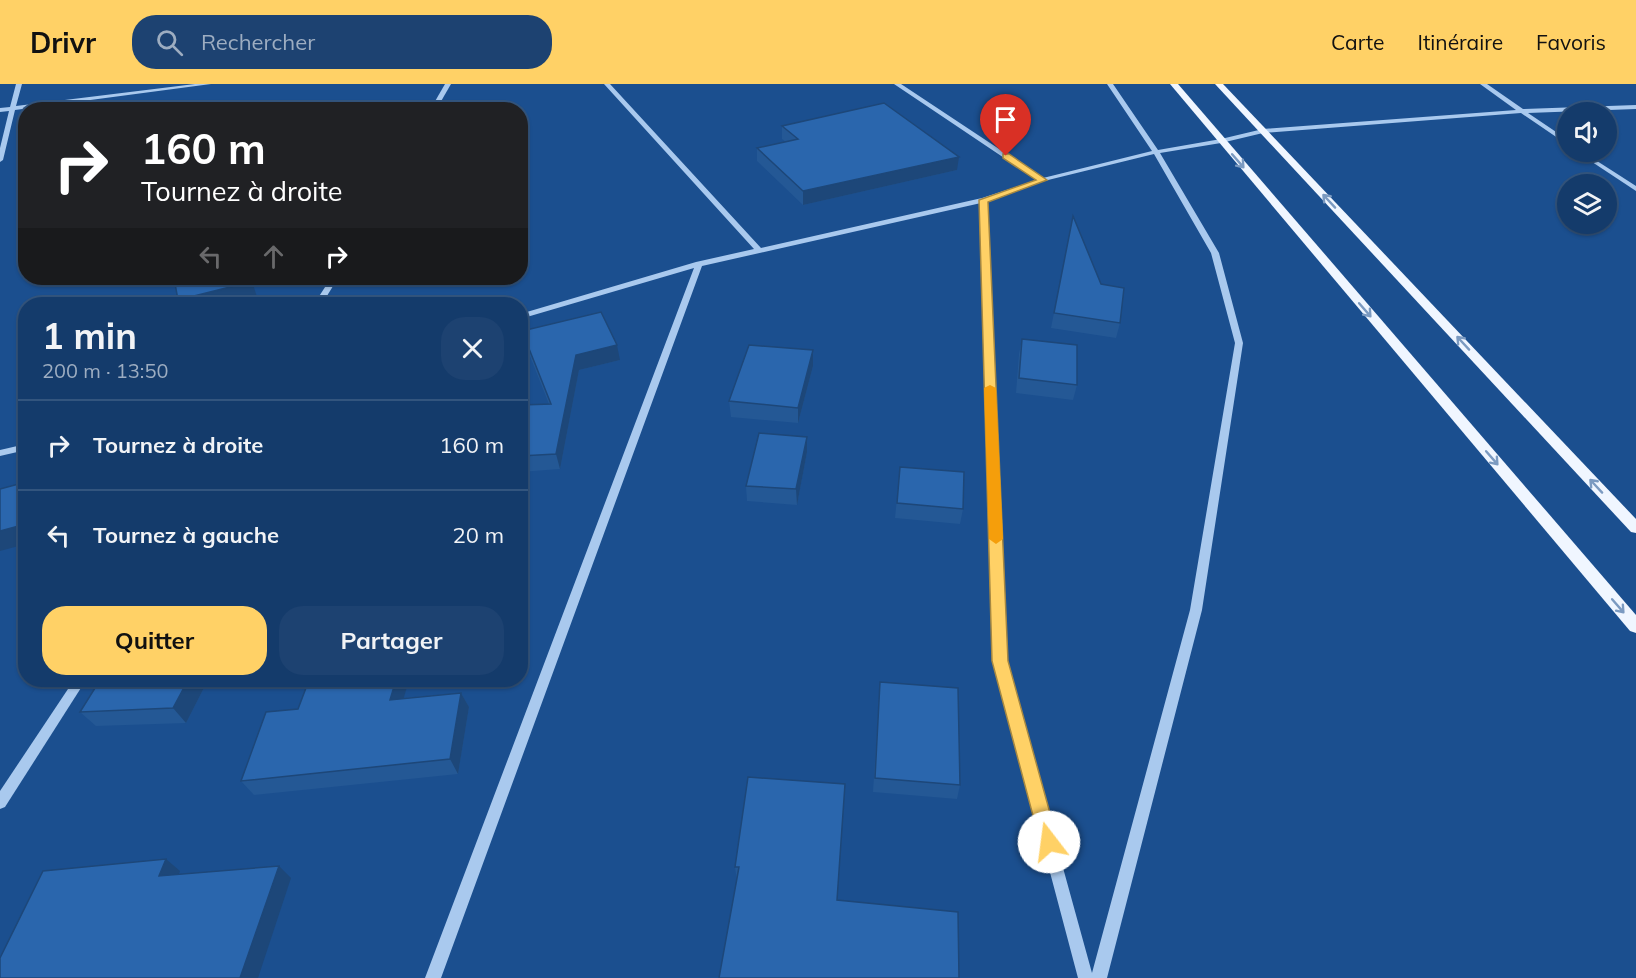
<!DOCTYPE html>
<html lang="fr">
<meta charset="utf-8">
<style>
:root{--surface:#143b6b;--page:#1d4271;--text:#f1f3f6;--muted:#9dadc1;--line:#33557e;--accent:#ffd166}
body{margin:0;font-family:Mulish,sans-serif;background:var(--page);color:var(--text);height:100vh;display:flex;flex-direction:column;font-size:22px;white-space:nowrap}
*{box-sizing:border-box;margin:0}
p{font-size:20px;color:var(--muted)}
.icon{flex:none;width:33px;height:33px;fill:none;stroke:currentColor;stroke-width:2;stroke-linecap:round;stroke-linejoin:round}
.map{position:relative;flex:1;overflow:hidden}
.drawer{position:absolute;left:18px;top:213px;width:510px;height:390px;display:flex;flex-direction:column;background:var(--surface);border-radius:24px;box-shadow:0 2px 4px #0004,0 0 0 2px var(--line)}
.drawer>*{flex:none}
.hud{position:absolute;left:18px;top:18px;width:510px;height:183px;border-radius:24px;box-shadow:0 2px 4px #0004,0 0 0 2px var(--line);background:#202124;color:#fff;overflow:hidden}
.tools{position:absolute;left:1557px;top:18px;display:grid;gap:12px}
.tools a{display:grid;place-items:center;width:60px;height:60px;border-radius:50%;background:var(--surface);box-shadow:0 2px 4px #0004,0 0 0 2px var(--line);font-size:30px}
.pin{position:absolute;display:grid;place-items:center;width:51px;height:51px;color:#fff;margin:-62px -26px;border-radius:50% 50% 50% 0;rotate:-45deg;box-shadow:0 0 6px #0007}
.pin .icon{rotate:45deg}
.me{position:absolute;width:66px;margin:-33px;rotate:345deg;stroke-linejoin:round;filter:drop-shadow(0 0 4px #0008)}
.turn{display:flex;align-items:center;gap:21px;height:126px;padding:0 24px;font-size:27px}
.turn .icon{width:78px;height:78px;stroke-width:2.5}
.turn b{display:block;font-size:42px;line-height:51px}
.lanes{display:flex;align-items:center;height:57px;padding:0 24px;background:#0003;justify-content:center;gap:30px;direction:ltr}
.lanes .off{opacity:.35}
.round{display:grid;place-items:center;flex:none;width:63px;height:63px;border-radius:24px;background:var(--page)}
.summary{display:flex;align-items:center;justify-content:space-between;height:102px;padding:0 24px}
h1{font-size:36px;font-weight:700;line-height:45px}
.primary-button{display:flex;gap:12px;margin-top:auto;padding:12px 24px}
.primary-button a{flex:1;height:69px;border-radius:24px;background:var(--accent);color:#111;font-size:24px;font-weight:700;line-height:69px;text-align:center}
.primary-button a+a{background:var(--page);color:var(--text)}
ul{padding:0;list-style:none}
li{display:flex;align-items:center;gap:18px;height:90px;padding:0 24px;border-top:2px solid var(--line)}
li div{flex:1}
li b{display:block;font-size:22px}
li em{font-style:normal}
header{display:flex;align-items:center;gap:36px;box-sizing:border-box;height:84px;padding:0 30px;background:var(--accent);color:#111}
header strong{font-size:28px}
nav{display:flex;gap:33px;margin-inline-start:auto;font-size:21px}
.search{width:420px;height:54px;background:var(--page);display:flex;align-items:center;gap:15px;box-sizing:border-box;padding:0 21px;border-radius:24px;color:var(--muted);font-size:22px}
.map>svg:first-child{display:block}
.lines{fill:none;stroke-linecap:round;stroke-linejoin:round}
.minor{fill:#a9c9ee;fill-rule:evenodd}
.major{fill:#f0f6ff;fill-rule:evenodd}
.wall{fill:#245895}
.shaded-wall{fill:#1d4779}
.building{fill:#2a66ad;stroke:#1d4779;stroke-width:1.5}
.oneway{stroke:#7b9ac1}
.route{fill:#ffd166;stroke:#a68842;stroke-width:1.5}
.slow{fill:#f59e0b}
</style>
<header>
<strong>Drivr</strong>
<div class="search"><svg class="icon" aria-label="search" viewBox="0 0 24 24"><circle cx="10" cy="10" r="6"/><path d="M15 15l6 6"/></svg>Rechercher</div>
<nav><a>Carte</a><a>Itinéraire</a><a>Favoris</a></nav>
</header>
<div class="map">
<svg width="1636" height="894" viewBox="0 0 1636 894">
<rect width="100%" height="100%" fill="#1b4f8f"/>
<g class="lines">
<!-- minor -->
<g class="minor">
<polygon points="16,0 22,0 16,22 195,0 211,0 15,26 3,76 0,78 0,64 9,27 0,28 0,24 10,23"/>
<polygon points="445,0 451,0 436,26 430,26"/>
<path d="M604,0H610L761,164L982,114L1037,96L894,0H901L1043,94L1152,67L1107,0H1113L1158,66L1221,55L1263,45L1516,26L1480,0H1487L1523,25L1636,21V25L1528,29L1568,56V61L1521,29L1263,49L1221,59L1160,69L1219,169L1243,259L1202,526L1107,894H1078L994,577L981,119L702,182L441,894H425L694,184L520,235V230L696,178L754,165ZM1154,70L1211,169L1235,259L1190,526L1092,889L1006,577L987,117L1044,97Z"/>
<polygon points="1577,68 1583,68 1636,102 1636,107"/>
<polygon points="331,194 338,194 322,220 314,220"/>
<polygon points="26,360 26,366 0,372 0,366"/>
<polygon points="74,596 86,596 5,723 0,725 0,707"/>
</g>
<!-- major -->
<g class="major">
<polygon points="1170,0 1178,0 1636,531 1636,549 1630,547"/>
<polygon points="1215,0 1223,0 1636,435 1636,449 1631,448"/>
</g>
</g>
<!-- wall -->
<g class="wall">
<polygon points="782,42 957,86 803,121 757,77 757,64 786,58 782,55"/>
<polygon points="1073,132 1101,200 1120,239 1116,254 1051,244"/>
<polygon points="522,247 620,276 579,286 560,385 520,388 520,321 549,320 526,262"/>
<polygon points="1022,255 1077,301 1073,316 1016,309 1019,270"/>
<polygon points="813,282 798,339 731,333 729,317"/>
<polygon points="807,368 797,421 747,417 746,402"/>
<polygon points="900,383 963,425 960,440 895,434"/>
<polygon points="100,596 208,596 186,639 96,642 80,628"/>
<polygon points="309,596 409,596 403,614 461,609 469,623 458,690 254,711 241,697 298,625"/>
<polygon points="879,613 960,701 957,715 873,708"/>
<polygon points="748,693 838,816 737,797 735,783"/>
</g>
<!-- shaded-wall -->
<g class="shaded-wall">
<polygon points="959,73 957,86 803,121 803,107"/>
<polygon points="527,139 530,153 520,155 520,140"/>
<polygon points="248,194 251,194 257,213 227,220 181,220 178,216"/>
<polygon points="617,261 620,276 579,286 560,385 556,370 576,271"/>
<polygon points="813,266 813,282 798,339 798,324"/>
<polygon points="807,353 807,368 797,421 796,405"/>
<polygon points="26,440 26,460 0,467 0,447"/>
<polygon points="188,596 208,596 186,639 173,624"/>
<polygon points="396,596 409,596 399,630 390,616"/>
<polygon points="461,609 469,623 458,690 450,675"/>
<polygon points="166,775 180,787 174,804 159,792"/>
<polygon points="279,782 291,794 258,894 240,894"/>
</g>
<!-- building -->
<g class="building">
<polygon points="884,19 959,73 803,107 757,64 798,55 782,42"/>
<polygon points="520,114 527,139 520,140"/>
<polygon points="1073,132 1101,200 1124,204 1120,239 1054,229"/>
<polygon points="174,194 248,194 250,198 178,216"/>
<polygon points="601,228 617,261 576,271 556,370 520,372 520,321 551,320 522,247"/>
<polygon points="1022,255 1077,261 1077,301 1019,294"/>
<polygon points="749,261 813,266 798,324 729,317"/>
<polygon points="759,349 807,353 796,405 746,402"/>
<polygon points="900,383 964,388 963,425 897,419"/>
<polygon points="26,398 26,440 0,447 0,405"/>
<polygon points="100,596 188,596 173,624 80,628"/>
<polygon points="309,596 396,596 390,616 461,609 450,675 241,697 266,628 298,625"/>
<polygon points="880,598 958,604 960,701 875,694"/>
<polygon points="748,693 845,700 837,816 958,828 959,894 719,894 739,783 735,783"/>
<polygon points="166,775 159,792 279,782 240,894 0,894 0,874 43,787"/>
</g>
<!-- one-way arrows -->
<defs><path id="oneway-shaft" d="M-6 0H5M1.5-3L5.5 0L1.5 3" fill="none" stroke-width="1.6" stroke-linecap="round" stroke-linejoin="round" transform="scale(1.5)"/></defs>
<g class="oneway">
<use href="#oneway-shaft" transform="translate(1238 77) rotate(49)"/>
<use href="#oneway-shaft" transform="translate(1329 117) rotate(-133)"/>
<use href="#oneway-shaft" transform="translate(1365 226) rotate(49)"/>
<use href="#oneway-shaft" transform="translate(1463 259) rotate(-133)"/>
<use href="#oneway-shaft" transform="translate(1492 374) rotate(49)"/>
<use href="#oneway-shaft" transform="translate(1596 402) rotate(-133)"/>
<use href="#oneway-shaft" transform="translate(1618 522) rotate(49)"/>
</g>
<!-- route -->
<polygon class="route" points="1003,70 1009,70 1047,96 988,118 1008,577 1058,758 1055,764 1049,767 1043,764 1040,758 992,577 979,116 1036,96 1003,74"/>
<!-- slow -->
<polygon class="slow" points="990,301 996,304 1003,455 996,460 989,455 984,304"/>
</svg>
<div class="tools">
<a><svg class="icon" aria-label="sound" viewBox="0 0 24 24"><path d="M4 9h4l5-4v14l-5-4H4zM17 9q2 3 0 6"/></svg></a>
<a><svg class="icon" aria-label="layers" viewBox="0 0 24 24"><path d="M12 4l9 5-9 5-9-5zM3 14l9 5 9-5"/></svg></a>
</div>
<div class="pin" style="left:1006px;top:72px;background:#d93025"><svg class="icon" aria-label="arrive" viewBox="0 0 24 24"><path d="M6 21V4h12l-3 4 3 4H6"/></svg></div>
<svg class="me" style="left:1049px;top:758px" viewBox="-20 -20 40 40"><circle r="19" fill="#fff"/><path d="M0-13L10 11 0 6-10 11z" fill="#ffd166"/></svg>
<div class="hud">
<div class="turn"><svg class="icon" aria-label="right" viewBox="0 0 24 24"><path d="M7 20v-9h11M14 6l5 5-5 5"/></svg><div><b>160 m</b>Tournez à droite</div></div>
<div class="lanes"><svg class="icon off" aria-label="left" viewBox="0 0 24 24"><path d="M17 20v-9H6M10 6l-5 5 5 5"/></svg><svg class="icon off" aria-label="ahead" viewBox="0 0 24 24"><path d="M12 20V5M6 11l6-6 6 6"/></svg><svg class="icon" aria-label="right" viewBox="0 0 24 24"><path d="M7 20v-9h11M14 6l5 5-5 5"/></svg></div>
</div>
<section class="drawer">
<div class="summary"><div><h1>1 min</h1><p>200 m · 13:50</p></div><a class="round"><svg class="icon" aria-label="close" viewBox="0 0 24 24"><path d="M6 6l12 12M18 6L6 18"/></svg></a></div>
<ul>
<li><svg class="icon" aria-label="right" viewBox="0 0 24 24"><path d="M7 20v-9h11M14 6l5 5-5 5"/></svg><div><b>Tournez à droite</b></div><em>160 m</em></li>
<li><svg class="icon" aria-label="left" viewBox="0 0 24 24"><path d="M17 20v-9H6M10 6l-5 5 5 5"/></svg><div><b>Tournez à gauche</b></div><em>20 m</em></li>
</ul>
<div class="primary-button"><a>Quitter</a><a>Partager</a></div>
</section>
</div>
